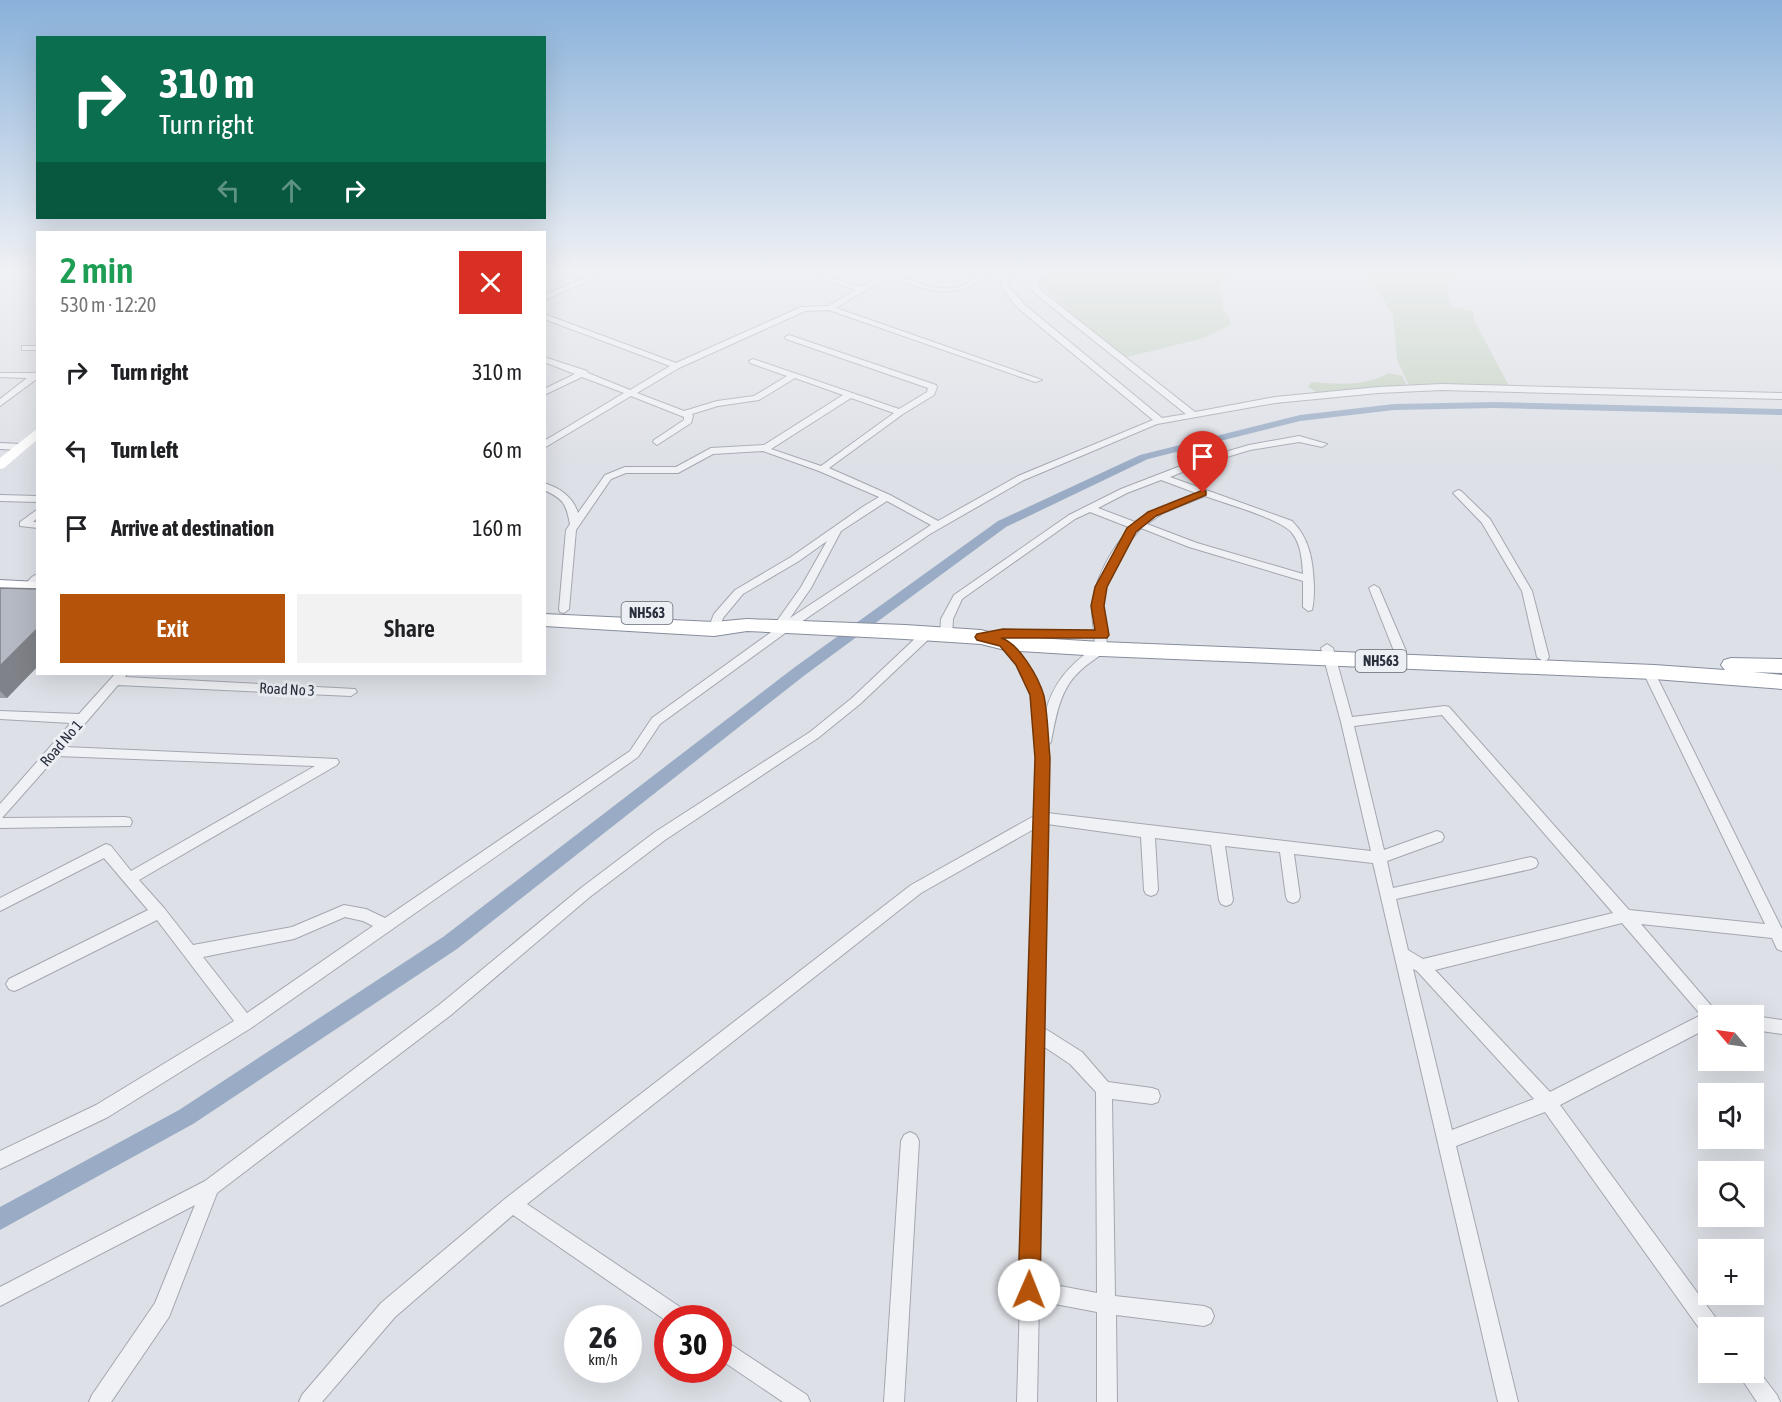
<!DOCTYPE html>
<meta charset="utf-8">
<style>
:root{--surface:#fff;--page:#f2f2f2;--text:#202124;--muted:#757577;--accent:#b45309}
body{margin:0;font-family:"Asap Condensed",sans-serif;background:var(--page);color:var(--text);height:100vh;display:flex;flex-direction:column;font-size:22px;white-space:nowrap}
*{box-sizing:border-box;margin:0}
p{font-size:20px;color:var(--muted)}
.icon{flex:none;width:33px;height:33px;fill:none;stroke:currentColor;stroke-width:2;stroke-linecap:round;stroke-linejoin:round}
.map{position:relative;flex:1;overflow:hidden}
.panel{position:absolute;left:36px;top:231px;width:510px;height:444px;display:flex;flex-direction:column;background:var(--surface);border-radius:0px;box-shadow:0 6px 24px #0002}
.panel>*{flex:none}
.banner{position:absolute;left:36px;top:36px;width:510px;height:183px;border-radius:0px;box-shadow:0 6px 24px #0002;background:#0b6e4f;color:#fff;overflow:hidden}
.needle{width:39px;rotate:299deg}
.fabs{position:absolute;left:1698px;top:1005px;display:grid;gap:12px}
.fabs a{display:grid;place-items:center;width:66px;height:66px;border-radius:0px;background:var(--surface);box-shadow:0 6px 24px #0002;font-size:30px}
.speed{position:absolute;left:564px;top:1305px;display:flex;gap:12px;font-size:30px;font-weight:700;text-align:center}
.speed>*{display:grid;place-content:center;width:78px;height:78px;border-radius:50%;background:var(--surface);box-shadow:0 6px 24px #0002;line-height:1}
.speed small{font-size:15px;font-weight:400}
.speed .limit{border:9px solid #d22;background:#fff;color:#111}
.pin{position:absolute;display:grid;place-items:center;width:51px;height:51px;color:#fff;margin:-62px -26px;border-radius:50% 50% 50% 0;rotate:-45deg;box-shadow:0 0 6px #0007}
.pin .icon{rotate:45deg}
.me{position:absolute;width:66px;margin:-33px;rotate:1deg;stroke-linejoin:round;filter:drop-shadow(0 0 4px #0008)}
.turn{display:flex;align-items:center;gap:21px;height:126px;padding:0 24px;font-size:27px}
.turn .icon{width:78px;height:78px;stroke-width:2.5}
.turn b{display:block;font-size:42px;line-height:51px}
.lanes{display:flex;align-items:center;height:57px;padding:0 24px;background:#0003;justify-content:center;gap:30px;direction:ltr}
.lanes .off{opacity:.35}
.round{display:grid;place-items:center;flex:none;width:63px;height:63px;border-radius:0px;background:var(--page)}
.summary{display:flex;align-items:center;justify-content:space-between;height:102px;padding:0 24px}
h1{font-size:36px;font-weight:600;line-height:45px;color:#1e9e55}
.primary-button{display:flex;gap:12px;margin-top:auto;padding:12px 24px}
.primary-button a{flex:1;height:69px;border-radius:0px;background:var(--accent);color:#fff;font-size:24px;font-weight:600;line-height:69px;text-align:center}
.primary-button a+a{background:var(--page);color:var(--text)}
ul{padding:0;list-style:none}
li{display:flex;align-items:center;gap:18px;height:78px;padding:0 24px}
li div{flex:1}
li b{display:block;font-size:22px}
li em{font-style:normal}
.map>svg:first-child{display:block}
.green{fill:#c2d0bf}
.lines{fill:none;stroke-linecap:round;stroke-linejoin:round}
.canal{fill:#9aacc5;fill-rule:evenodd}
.street-casing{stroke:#a3a7b0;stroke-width:2}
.highway-casing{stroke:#868d9c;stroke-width:2}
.street{fill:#f0f1f5;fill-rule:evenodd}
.secondary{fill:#fff;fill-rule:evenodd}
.highway{fill:#fff;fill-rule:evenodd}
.wall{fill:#9c9fa8}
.shaded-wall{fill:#7f8288}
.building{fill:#b5b9c3;stroke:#7f8288;stroke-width:1.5}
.route{fill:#b45309;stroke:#753606;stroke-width:1.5}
.labels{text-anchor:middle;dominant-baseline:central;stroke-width:6;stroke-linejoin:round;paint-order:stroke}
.shield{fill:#eceff4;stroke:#636873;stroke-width:1.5}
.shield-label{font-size:14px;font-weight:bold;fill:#282e3c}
.street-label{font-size:15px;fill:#282e3c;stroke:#eceff4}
</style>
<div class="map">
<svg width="1782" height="1402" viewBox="0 0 1782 1402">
<rect width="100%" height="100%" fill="#dde0e6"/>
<!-- green -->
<g class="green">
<polygon points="1045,272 1231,272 1220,286 1223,308 1232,324 1204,338 1127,357 1098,337 1034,280"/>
<polygon points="1365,272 1460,272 1458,280 1447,280 1451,307 1473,311 1474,320 1510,388 1409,385 1397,360 1393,314"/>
<path d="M1389,373L1402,376L1407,386L1319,394L1308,387L1311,382C1339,384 1364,387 1389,373Z"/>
</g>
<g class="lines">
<!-- canal -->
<polygon class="canal" points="1495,402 1782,409 1782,415 1495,408 1394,410 1300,421 1148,459 1006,527 805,675 457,949 193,1124 0,1230 0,1207 179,1110 443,937 795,667 998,521 1140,455 1300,415 1394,404"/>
<!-- street casing -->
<g class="street-casing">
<g id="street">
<path d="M803,272H813L861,287L884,273L893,272L892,274C913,280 936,293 959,287C969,284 979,273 989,274V276C947,302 931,290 887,277L836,308L1042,380L1035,382L829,310L805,311L679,368L637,393L684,411L717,401L754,396L787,376L750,363L749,361L753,359L899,409L927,392L928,388L786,339L785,337L789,335L936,385L937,387L934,395L903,414L829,468L890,495L938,521L1018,476L1153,420L1019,309C1010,298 995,286 1005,272H1012L1008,278L1009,287L1025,305L1162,418L1186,414L1034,293L1030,283L1038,272H1045L1038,283L1040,290L1195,412L1275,397L1378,387L1442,384L1782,393V399L1442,390L1378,393L1275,403L1157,424L1024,480L930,534L788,631L660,724L638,757L251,1028L108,1117L0,1169V1151L96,1105L234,1021L157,920L19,989L14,991L9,989L6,984L9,979L148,910L104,858L0,911V898L106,844L111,846L131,871L315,766L57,756L2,818L125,817L130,818L132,822L130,826L0,828V804L71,723L0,719V711L79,714L115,674H127L125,677L355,689L357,692L351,696L118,685L65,747L337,759L339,762L337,765L139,880L164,908L193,945L292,927L344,905L366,909L385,918L630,751L652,718L774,630L772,628L801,587L827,541L799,561L743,594L723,618L718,632H710L708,629L714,614L735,590L791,557L864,506L879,497L819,471L763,451L713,454L678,473H626L611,479L576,530L569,609L564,613L560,612L559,609L566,530L570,524C566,504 564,499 544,490V483C560,488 573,497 578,513L605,475L625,467H676L711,448L764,445L843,395L795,378L759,400L718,406L692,414L693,416L691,423L657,445L653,442L654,440L684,420V417L631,396L544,448V441L624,393L582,377L544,395V389L575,374L544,362V357L587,371L588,373L630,390L670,366L544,319V314L676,363L801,307L828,306L856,290ZM851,398L894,413L821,466L771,449ZM887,501L931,525L790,618L811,588L841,531ZM345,917L363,921L373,926L247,1013L203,957L294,939Z"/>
<polygon points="595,274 601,275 544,300 544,295"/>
<rect x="22" y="346" width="16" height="4"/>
<polygon points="38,372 38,378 0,406 0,399 27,378 0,377 0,373 33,373"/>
<path d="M1299,436L1327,444L1322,447L1299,442L1250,450L1197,466L1170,477L1292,521C1310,539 1313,561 1314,586C1314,594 1314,602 1312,610L1308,611L1303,607V581L1189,547L1141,528C1123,548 1104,579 1103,607C1103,621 1107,635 1107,649C1100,657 1089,662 1081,670C1060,688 1056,716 1051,742L1047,746V813L1371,851L1341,722L1321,648L1327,644L1333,648L1352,717L1445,706L1449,707L1629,910L1765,924L1643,672L1649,668L1653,669L1782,929V951L1777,949L1772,938L1641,924L1720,1016H1708V1028L1560,1105L1718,1321L1720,1328H1708V1337L1704,1335L1545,1112L1456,1146L1518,1402H1498L1373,863L1294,854L1300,897L1298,901L1293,903L1288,901L1286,897L1280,852L1225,846L1233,900L1231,904L1226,906L1221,904L1219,900L1211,845L1155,838L1158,890L1156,894L1151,896L1146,894L1144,890L1141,837L1047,824L1044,1028L1082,1052L1108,1082L1152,1088L1158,1090L1160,1096L1158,1102L1152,1104L1112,1099L1115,1296L1204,1306L1211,1309L1214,1316L1211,1323L1204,1326L1116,1315L1117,1402H1097V1312L1039,1301L1037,1402H1017L1034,829L921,893L527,1204L686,1311L688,1318H668V1322L513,1215L395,1317L322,1402H299L302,1395L381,1303L506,1198L911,885L1034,816L1036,757L1031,695L1016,665L999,643L1005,639L1009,640L1025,660L1043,695L1045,715C1052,684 1069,665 1095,647C1095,634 1092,622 1092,609C1093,581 1112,547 1131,528L1090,512L1075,519L962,599L953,619L952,636L946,640L940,636L941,619L954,595L1069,515L1121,489L1191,462L1249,445ZM1161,480L1196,493L1156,509L1135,522L1098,508L1127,493ZM1205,496C1223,503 1282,519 1292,533C1301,544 1302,560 1303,574L1197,543L1147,524L1163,513ZM1442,715L1613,913L1423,959L1408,950L1396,899L1531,869L1536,867L1538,863L1536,859L1531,857L1393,888L1387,861L1442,841L1444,837L1442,833L1437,831L1384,850L1354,726ZM1622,923L1701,1015L1550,1092L1435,970ZM1413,969L1417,971L1534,1099L1452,1130ZM1043,1046L1070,1064L1096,1092L1097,1293L1039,1282Z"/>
<polygon points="0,443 21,444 26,447 21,450 0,449"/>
<polygon points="1458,490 1461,491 1490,519 1532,591 1549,657 1547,660 1543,661 1537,657 1522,591 1482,523 1453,493"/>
<polygon points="0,495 38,496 38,502 0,501"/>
<polygon points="38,509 38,517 33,522 38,522 38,528 20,526 20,522"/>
<path d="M38,574V584L32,590H24L23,588C26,583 32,575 38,574Z"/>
<polygon points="1374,585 1379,588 1406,651 1404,654 1396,654 1394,651 1369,588"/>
<polygon points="927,630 931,631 933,634 931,637 860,704 818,738 665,840 591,896 451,1015 217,1193 169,1317 111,1402 89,1402 92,1395 155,1303 195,1205 0,1306 0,1287 205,1181 439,1005 581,888 655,832 810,732 852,698 923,631"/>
<polygon points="1754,1016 1782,1020 1782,1034 1754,1030"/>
<polygon points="910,1132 916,1135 919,1141 904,1402 884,1402 901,1141 904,1135"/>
<polygon points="718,1336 807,1395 810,1402 783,1402 718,1358"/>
<polygon points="1754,1365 1777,1395 1780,1402 1757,1402 1737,1372 1754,1372"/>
</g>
</g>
<!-- highway casing -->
<g class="highway-casing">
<g id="highway">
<polygon points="0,580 38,582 38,594 0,592"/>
<polygon points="544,614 714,622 747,619 905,625 981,630 1005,636 1101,642 1654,665 1725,670 1721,665 1724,660 1731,658 1782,659 1782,673 1753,672 1782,675 1782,689 1654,679 1101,656 1005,650 981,644 905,639 747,631 714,636 544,626"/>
</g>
</g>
<!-- street -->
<use href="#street" class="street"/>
<!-- secondary -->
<polygon class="secondary" points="38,428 38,439 4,468 0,469 0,458"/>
<!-- highway -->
<use href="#highway" class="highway"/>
</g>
<!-- wall -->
<polygon class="wall" points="0,588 38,589 38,666 7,698 0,698"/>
<!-- shaded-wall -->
<polygon class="shaded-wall" points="38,628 38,666 7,698 0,691 0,666"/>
<!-- building -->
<polygon class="building" points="0,588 38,589 38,628 0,666"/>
<!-- sky -->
<linearGradient id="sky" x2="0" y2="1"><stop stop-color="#89b1da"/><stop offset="0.58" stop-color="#f0f1f4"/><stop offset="1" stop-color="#f0f1f4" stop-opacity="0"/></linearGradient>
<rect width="1782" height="468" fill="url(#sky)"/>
<!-- route -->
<path class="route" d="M1203,490L1206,491V495L1156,516L1136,532L1107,587L1104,606L1109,635L1107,638H1001C1019,643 1039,678 1044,696C1048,716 1048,738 1050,758L1040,1290L1037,1298L1029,1301L1022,1298L1018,1290L1035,758L1030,695L1016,665L1000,646L977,640L975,637L977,634L1003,629L1095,630L1091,606L1095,587L1127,528L1148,512Z"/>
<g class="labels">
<!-- shield labels -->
<g class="shield">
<rect x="621.5" y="602" width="51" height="22" rx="4.5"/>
<rect x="1355.5" y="650" width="51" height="22" rx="4.5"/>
</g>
<g class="shield-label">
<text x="647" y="613">NH563</text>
<text x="1381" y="661">NH563</text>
</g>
<!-- street labels -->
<g class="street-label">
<text transform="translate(287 689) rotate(3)">Road No 3</text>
<text transform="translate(61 743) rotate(-49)">Road No 1</text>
</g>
</g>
</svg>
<div class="fabs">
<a><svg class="needle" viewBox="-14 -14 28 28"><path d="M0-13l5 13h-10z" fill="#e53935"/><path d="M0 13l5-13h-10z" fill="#757577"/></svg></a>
<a><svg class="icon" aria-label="sound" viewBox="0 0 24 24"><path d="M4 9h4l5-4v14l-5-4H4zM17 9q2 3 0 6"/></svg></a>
<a><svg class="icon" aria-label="search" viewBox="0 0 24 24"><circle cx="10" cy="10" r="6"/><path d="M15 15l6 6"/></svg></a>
<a>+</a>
<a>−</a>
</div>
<div class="speed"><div>26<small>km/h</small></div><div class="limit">30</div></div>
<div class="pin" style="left:1203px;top:493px;background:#d93025"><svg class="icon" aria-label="arrive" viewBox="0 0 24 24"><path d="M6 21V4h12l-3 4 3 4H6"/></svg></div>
<svg class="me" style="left:1029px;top:1290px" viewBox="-20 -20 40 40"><circle r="19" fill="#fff"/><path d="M0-13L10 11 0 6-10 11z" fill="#b45309"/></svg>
<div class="banner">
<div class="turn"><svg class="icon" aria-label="right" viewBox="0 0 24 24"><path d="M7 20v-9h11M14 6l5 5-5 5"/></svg><div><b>310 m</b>Turn right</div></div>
<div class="lanes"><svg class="icon off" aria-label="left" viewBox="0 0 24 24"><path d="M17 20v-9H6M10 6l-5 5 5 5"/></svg><svg class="icon off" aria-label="ahead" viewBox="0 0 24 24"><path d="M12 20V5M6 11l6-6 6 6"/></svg><svg class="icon" aria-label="right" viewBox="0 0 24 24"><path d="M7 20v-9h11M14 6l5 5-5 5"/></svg></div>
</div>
<section class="panel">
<div class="summary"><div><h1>2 min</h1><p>530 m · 12:20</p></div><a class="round" style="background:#d93025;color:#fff"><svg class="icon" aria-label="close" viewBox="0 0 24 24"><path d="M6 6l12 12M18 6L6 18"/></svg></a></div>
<ul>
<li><svg class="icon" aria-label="right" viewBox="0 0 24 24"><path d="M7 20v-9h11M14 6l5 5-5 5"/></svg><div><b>Turn right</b></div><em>310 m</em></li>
<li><svg class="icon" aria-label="left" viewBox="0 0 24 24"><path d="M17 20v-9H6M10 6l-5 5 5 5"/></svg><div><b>Turn left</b></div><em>60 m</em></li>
<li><svg class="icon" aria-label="arrive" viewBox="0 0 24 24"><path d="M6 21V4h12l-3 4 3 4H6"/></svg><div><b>Arrive at destination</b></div><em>160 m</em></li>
</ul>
<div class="primary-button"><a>Exit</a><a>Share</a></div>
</section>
</div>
